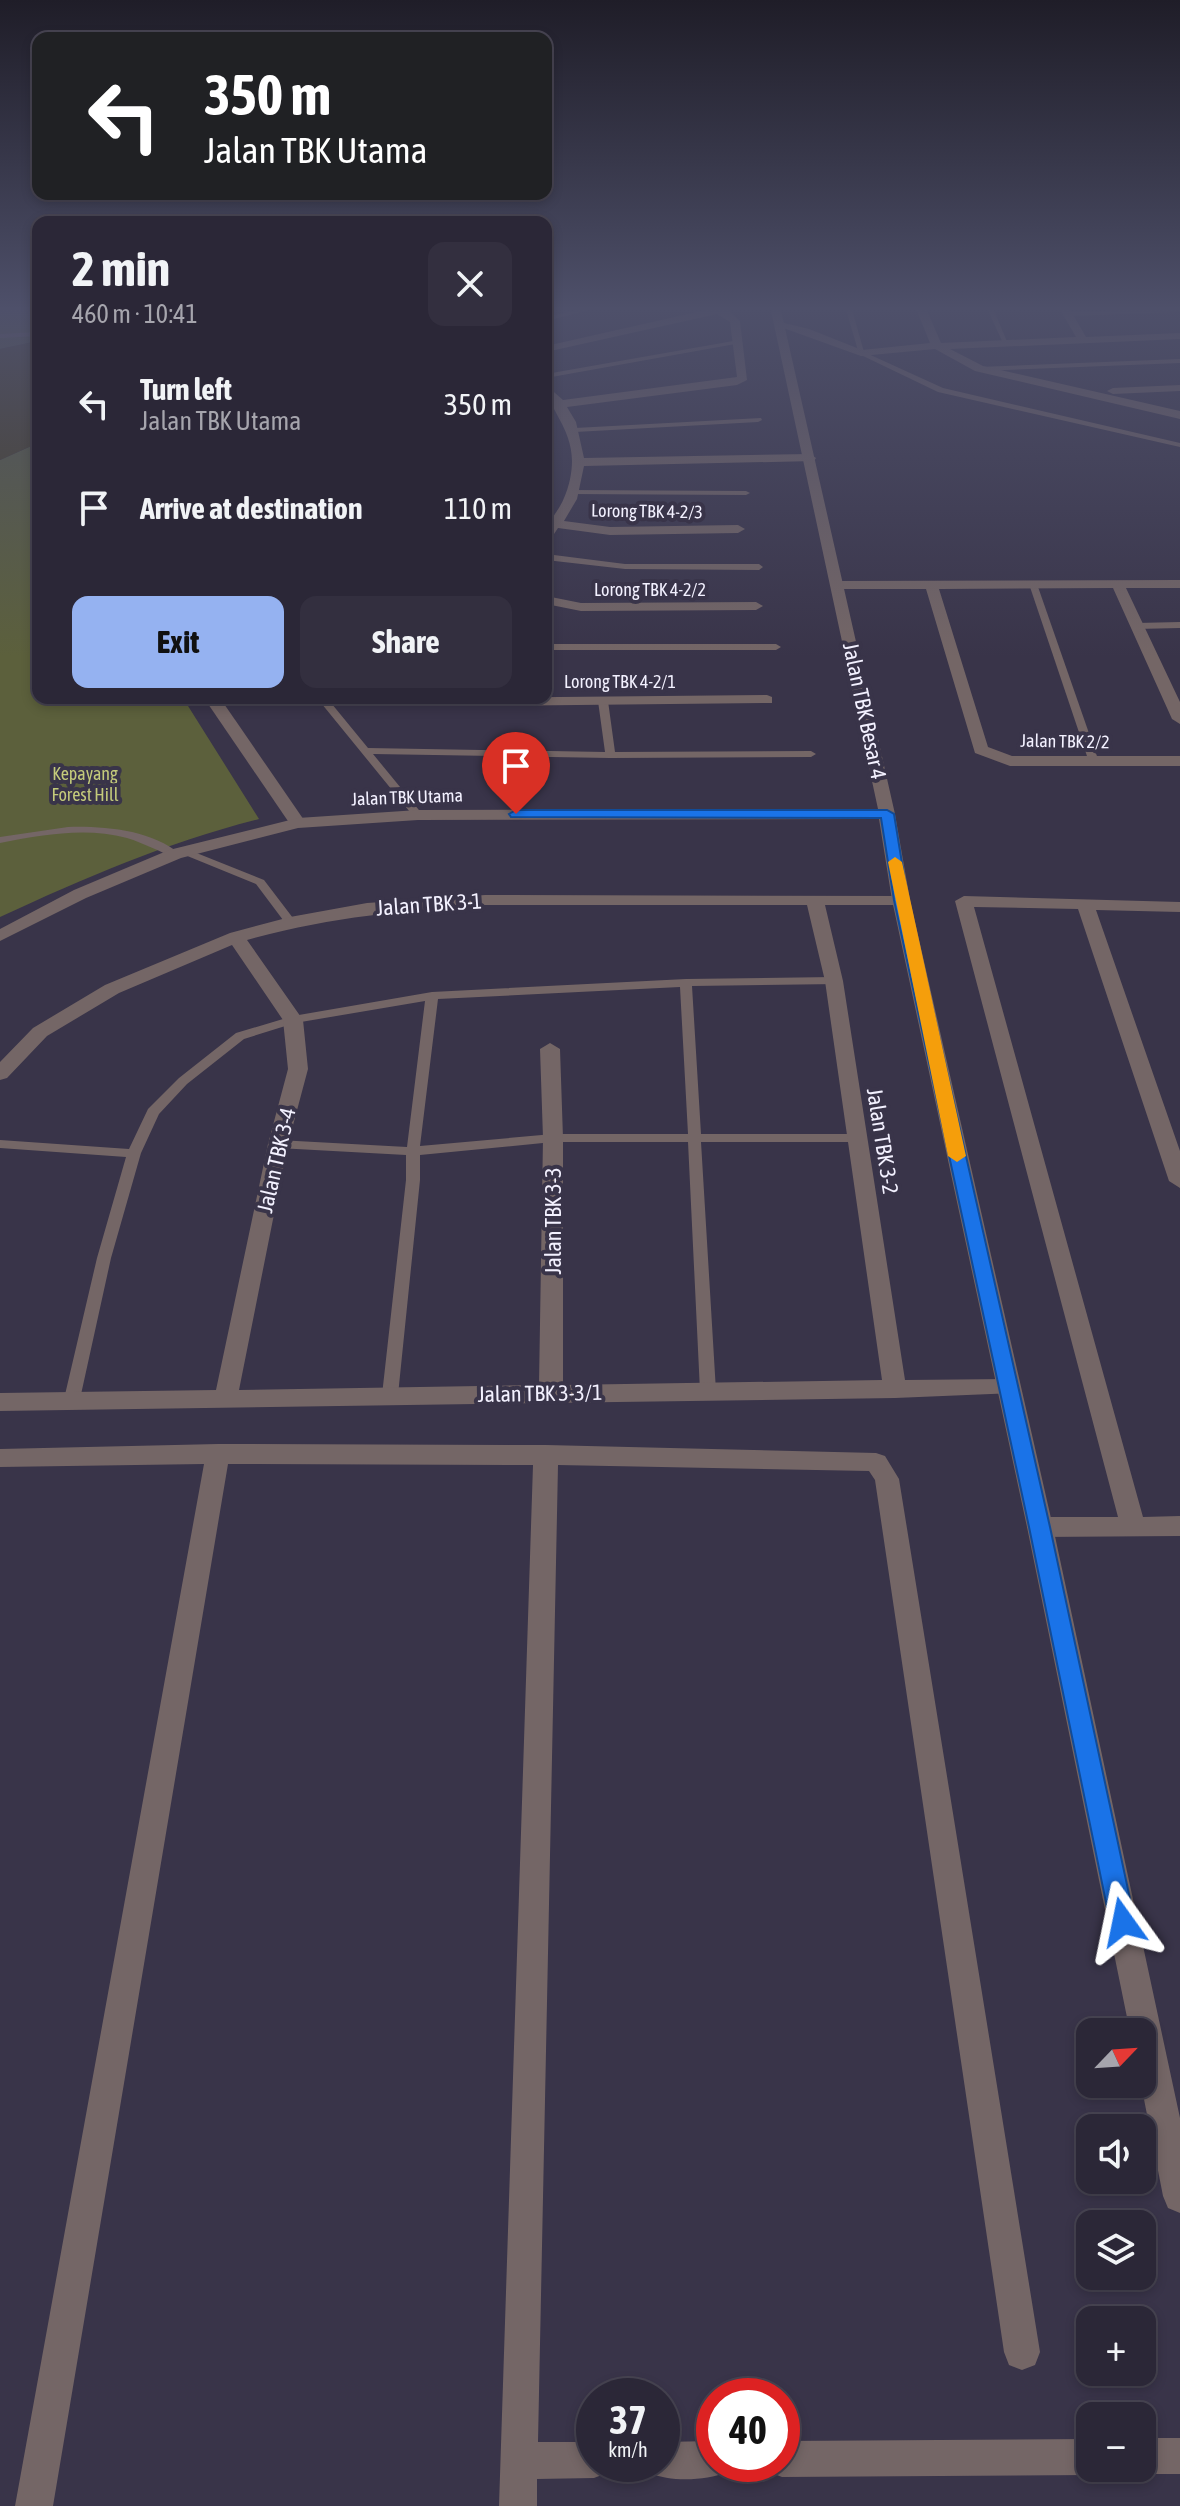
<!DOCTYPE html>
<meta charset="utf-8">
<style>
:root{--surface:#2b2737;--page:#332f3f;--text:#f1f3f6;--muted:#a6a5ad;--line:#474452;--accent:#95b2f1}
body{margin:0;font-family:"Asap Condensed",sans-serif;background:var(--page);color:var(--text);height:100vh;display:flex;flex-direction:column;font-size:30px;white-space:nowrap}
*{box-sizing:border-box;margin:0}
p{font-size:26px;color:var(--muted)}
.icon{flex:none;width:44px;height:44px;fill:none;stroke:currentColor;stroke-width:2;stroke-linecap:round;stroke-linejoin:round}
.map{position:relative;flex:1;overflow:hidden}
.side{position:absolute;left:32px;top:216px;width:520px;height:488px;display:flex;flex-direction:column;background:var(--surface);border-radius:16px;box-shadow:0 4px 12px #0003,0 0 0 2px var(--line)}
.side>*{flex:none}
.top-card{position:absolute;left:32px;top:32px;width:520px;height:168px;border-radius:16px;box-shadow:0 4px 12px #0003,0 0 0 2px var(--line);background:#202124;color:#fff;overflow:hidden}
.needle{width:52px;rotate:65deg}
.controls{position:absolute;left:1076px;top:2018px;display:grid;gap:16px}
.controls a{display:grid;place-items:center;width:80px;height:80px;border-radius:16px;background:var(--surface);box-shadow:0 4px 12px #0003,0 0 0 2px var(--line);font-size:40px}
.speed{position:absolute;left:576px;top:2378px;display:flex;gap:16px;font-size:40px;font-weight:700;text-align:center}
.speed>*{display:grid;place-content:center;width:104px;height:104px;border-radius:50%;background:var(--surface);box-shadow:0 4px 12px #0003,0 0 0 2px var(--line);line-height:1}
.speed small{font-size:20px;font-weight:400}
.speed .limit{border:12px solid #d22;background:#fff;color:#111}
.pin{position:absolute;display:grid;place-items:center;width:68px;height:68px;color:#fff;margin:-82px -34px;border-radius:50% 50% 50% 0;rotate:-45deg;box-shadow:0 0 8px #0007}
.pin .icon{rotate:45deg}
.me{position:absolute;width:88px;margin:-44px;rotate:348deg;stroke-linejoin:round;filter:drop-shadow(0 0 6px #0008)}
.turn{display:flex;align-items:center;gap:28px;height:168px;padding:0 40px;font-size:36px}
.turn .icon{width:104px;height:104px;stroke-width:2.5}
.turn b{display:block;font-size:56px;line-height:68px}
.round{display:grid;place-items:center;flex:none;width:84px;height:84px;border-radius:16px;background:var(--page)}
.overview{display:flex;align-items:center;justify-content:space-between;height:136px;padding:0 40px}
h1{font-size:48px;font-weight:700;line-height:60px}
.action{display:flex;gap:16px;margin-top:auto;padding:16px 40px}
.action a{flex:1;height:92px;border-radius:16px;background:var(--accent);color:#111;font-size:32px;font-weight:700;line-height:92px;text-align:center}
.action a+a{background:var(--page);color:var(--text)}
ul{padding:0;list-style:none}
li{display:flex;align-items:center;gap:24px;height:104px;padding:0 40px}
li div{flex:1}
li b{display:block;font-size:30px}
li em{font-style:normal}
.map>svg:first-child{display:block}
.green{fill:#5c603c}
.sand{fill:#473f1f}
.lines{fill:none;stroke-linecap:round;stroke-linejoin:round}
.service{fill:#746666;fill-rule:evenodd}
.minor{fill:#746666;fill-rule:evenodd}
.tertiary{fill:#746666;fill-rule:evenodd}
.route{fill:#1a73e8;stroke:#114b97;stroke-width:2}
.slow{fill:#f59e0b}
.labels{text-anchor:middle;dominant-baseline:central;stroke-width:8;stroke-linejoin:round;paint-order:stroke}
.far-street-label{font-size:18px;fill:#f3f1ff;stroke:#393449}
.far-park-label{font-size:18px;fill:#c4cb7b;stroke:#393449}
.street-label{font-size:22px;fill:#f3f1ff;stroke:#393449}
</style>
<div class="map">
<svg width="1180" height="2506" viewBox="0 0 1180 2506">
<rect width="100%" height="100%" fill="#393449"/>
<!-- green -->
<g class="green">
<polygon points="0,306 38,306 38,341 0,349"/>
<path d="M38,443V698H183L259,819C165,843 87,877 0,917V460Z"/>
</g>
<!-- sand -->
<polygon class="sand" points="38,341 38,443 0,460 0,349"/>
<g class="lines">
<!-- service -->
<g class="service">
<polygon points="595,306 605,306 546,321 546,317"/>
<polygon points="845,306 851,306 864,352 943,388 1180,443 1180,447 938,392 859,354"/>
<polygon points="986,306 992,306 1008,344 1003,343"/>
<polygon points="1180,308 1180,312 1068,316 1065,314 1068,312"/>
<polygon points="38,332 38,336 0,338 0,334"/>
<polygon points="739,340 741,343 546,378 546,374"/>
<polygon points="1180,359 1180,363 979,371 975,369 979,367"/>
<polygon points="761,418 762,420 758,422 575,432 571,430 575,428"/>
<polygon points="572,490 746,491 750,493 746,495 569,494 569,490"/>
<polygon points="546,554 625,564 759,564 763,567 759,570 625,569 546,560"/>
<polygon points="1033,581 1037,584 1099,762 1098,764 1089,762 1029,584"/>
<polygon points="1180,622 1180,628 1136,629 1131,626 1136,623"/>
<polygon points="546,644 776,644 781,647 776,650 546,650"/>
<polygon points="317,698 327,698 368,748 605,752 598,701 603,698 608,701 615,752 811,751 816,754 811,757 610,758 373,754 423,815 418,818 414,817"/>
<path d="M68,827C105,826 151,830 180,854L175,857C159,852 144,843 127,838C85,827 42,835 0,843V837Z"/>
<polygon points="184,848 264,880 296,922 294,924 286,924 256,884 180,853 179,851"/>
<path d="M834,977L838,978V984L692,986L701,1134H858L865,1138L858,1142H701L716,1391L713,1395H703L700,1391L688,1142H553L420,1155V1180L398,1395L395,1399H385L382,1395L406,1180V1155L278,1148L271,1144L278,1140L407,1147L425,1001L295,1023L244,1039L187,1084L159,1114L141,1153L111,1258L80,1399L77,1403H67L64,1399L97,1258L126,1157L0,1148V1140L129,1149L148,1109L179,1078L236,1033L293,1016L432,992L686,979ZM680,987L688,1134H553L420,1146L438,999Z"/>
</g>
<!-- minor -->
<g class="minor">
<path d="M707,306L726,308L740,321L747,380L737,385L567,407L576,422L584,458L810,454L816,458L814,461L584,466L577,499L564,521L610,527L738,525L745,529L738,533L610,535L558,528L552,537L546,538C546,522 558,513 564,498C569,487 572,473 572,461C572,427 546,406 546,385L563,400L737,377L730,322L717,314L546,352V346L710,309Z"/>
<polygon points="915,306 925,306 941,343 1076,337 1058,306 1068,306 1086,337 1180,333 1180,339 950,349 983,366 1180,411 1180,419 975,371 935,349 861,356 775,325 780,322 809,329 862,350 930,343"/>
<polygon points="1180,385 1180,391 1113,394 1107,391 1113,388"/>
<polygon points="1180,580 1180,588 1126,588 1180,702 1180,724 1172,719 1113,588 939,589 988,747 1012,756 1180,756 1180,766 1010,766 975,753 926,589 837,589 830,585 837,581"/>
<polygon points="546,596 581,603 756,602 763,606 756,610 581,611 546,604"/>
<polygon points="767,695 772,697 772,703 489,706 467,701 464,698"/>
<polygon points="204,698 220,698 306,823 304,827 292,827"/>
<path d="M485,895L907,896L910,900L907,904L901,905H825L843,981L905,1380L1007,1379L1015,1381L1019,1387L1015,1393L895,1398L0,1411V1393L216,1390L268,1144L288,1069L283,1020L232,945L119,993L47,1036L7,1078L0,1080V1062L33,1028L105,985L230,933L290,917L367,903ZM485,905H807L825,981L882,1380L563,1385V1138L560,1049L550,1043L540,1049L543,1138L539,1385L239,1390L288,1144L308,1069L303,1020L247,940C330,917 400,911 485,905Z"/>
<polygon points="964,896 1180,902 1180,912 1096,910 1180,1151 1180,1188 1169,1181 1078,909 974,907 1143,1517 1180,1516 1180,1536 1040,1537 1031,1534 1027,1527 1031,1520 1040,1517 1118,1517 955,901"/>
<polygon points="218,1444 546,1445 876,1453 885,1456 899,1479 1040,2352 1035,2365 1022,2370 1009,2365 1004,2352 875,1480 869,1471 558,1465 538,2442 594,2442 594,2464 611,2464 607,2473 594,2478 537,2479 537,2506 499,2506 533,1465 228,1464 53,2506 15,2506 204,1464 0,1467 0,1449"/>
<polygon points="1142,2438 1180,2438 1180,2474 1142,2474 1129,2469 1142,2468"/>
<polygon points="1090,2439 1090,2468 1104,2468 1090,2475 782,2477 769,2472 766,2464 782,2464 782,2441"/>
<path d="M714,2441V2464H730L727,2472C705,2481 671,2482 649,2473L645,2464H662V2442Z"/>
</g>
<!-- tertiary -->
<polygon class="tertiary" points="770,306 780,306 895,814 910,900 1053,1527 1180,2118 1180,2213 1168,2208 1163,2196 1141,2084 1142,2032 1130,2032 1027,1527 892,900 879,819 418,820 298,828 181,858 86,898 0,941 0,929 74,890 169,850 298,818 418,810 878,809"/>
</g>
<!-- sky -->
<linearGradient id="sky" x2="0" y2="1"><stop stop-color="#1f1d28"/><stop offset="0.47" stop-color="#4e506a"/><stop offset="1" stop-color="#4e506a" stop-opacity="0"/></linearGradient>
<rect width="1180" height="657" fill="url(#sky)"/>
<!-- route -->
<polygon class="route" points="516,810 887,810 894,814 908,900 1050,1527 1135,1922 1131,1930 1123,1934 1114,1930 1110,1922 1029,1527 894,900 881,818 511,817 509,814"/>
<!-- slow -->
<polygon class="slow" points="895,857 902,862 966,1156 957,1162 948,1156 888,862"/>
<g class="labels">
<!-- far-street labels -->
<g class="far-street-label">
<text transform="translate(647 511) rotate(1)">Lorong TBK 4-2/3</text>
<text x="650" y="589">Lorong TBK 4-2/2</text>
<text x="620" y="681">Lorong TBK 4-2/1</text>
<text transform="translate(1065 741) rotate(1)">Jalan TBK 2/2</text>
<text transform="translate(407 797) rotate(-2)">Jalan TBK Utama</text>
</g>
<!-- far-park labels -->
<g class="far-park-label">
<text x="85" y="773">Kepayang<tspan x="85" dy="21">Forest Hill</tspan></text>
</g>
<!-- street labels -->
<g class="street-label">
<text transform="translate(865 711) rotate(78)">Jalan TBK Besar 4</text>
<text transform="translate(429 904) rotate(-4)">Jalan TBK 3-1</text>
<text transform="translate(883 1141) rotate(81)">Jalan TBK 3-2</text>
<text transform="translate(276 1160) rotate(-77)">Jalan TBK 3-4</text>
<text transform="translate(553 1221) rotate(-90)">Jalan TBK 3-3</text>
<text transform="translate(540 1393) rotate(-1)">Jalan TBK 3-3/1</text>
</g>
</g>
</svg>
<div class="controls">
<a><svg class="needle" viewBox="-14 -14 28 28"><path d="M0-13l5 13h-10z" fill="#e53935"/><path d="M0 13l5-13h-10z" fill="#a6a5ad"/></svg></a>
<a><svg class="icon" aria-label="sound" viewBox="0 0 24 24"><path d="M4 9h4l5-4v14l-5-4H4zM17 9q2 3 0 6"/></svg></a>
<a><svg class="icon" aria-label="layers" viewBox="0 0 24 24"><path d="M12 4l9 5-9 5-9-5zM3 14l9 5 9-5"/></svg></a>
<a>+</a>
<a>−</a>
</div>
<div class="speed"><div>37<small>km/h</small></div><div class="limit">40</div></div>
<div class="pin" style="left:516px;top:814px;background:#d93025"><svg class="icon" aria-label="arrive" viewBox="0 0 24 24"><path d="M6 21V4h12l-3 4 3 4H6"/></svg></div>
<svg class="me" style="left:1123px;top:1922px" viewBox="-20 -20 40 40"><path d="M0-17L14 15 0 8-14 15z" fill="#1a73e8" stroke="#fff" stroke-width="4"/></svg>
<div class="top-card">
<div class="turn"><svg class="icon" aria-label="left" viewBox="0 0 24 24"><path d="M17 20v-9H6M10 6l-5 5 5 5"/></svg><div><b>350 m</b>Jalan TBK Utama</div></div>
</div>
<section class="side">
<div class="overview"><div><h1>2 min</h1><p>460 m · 10:41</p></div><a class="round"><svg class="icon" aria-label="close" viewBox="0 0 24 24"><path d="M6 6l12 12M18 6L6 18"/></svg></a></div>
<ul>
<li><svg class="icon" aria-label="left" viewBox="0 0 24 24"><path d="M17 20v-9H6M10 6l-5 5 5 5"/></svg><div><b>Turn left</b><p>Jalan TBK Utama</p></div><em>350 m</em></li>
<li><svg class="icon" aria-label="arrive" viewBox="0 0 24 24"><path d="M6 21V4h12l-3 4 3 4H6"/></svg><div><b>Arrive at destination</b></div><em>110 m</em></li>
</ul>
<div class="action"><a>Exit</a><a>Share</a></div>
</section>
</div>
